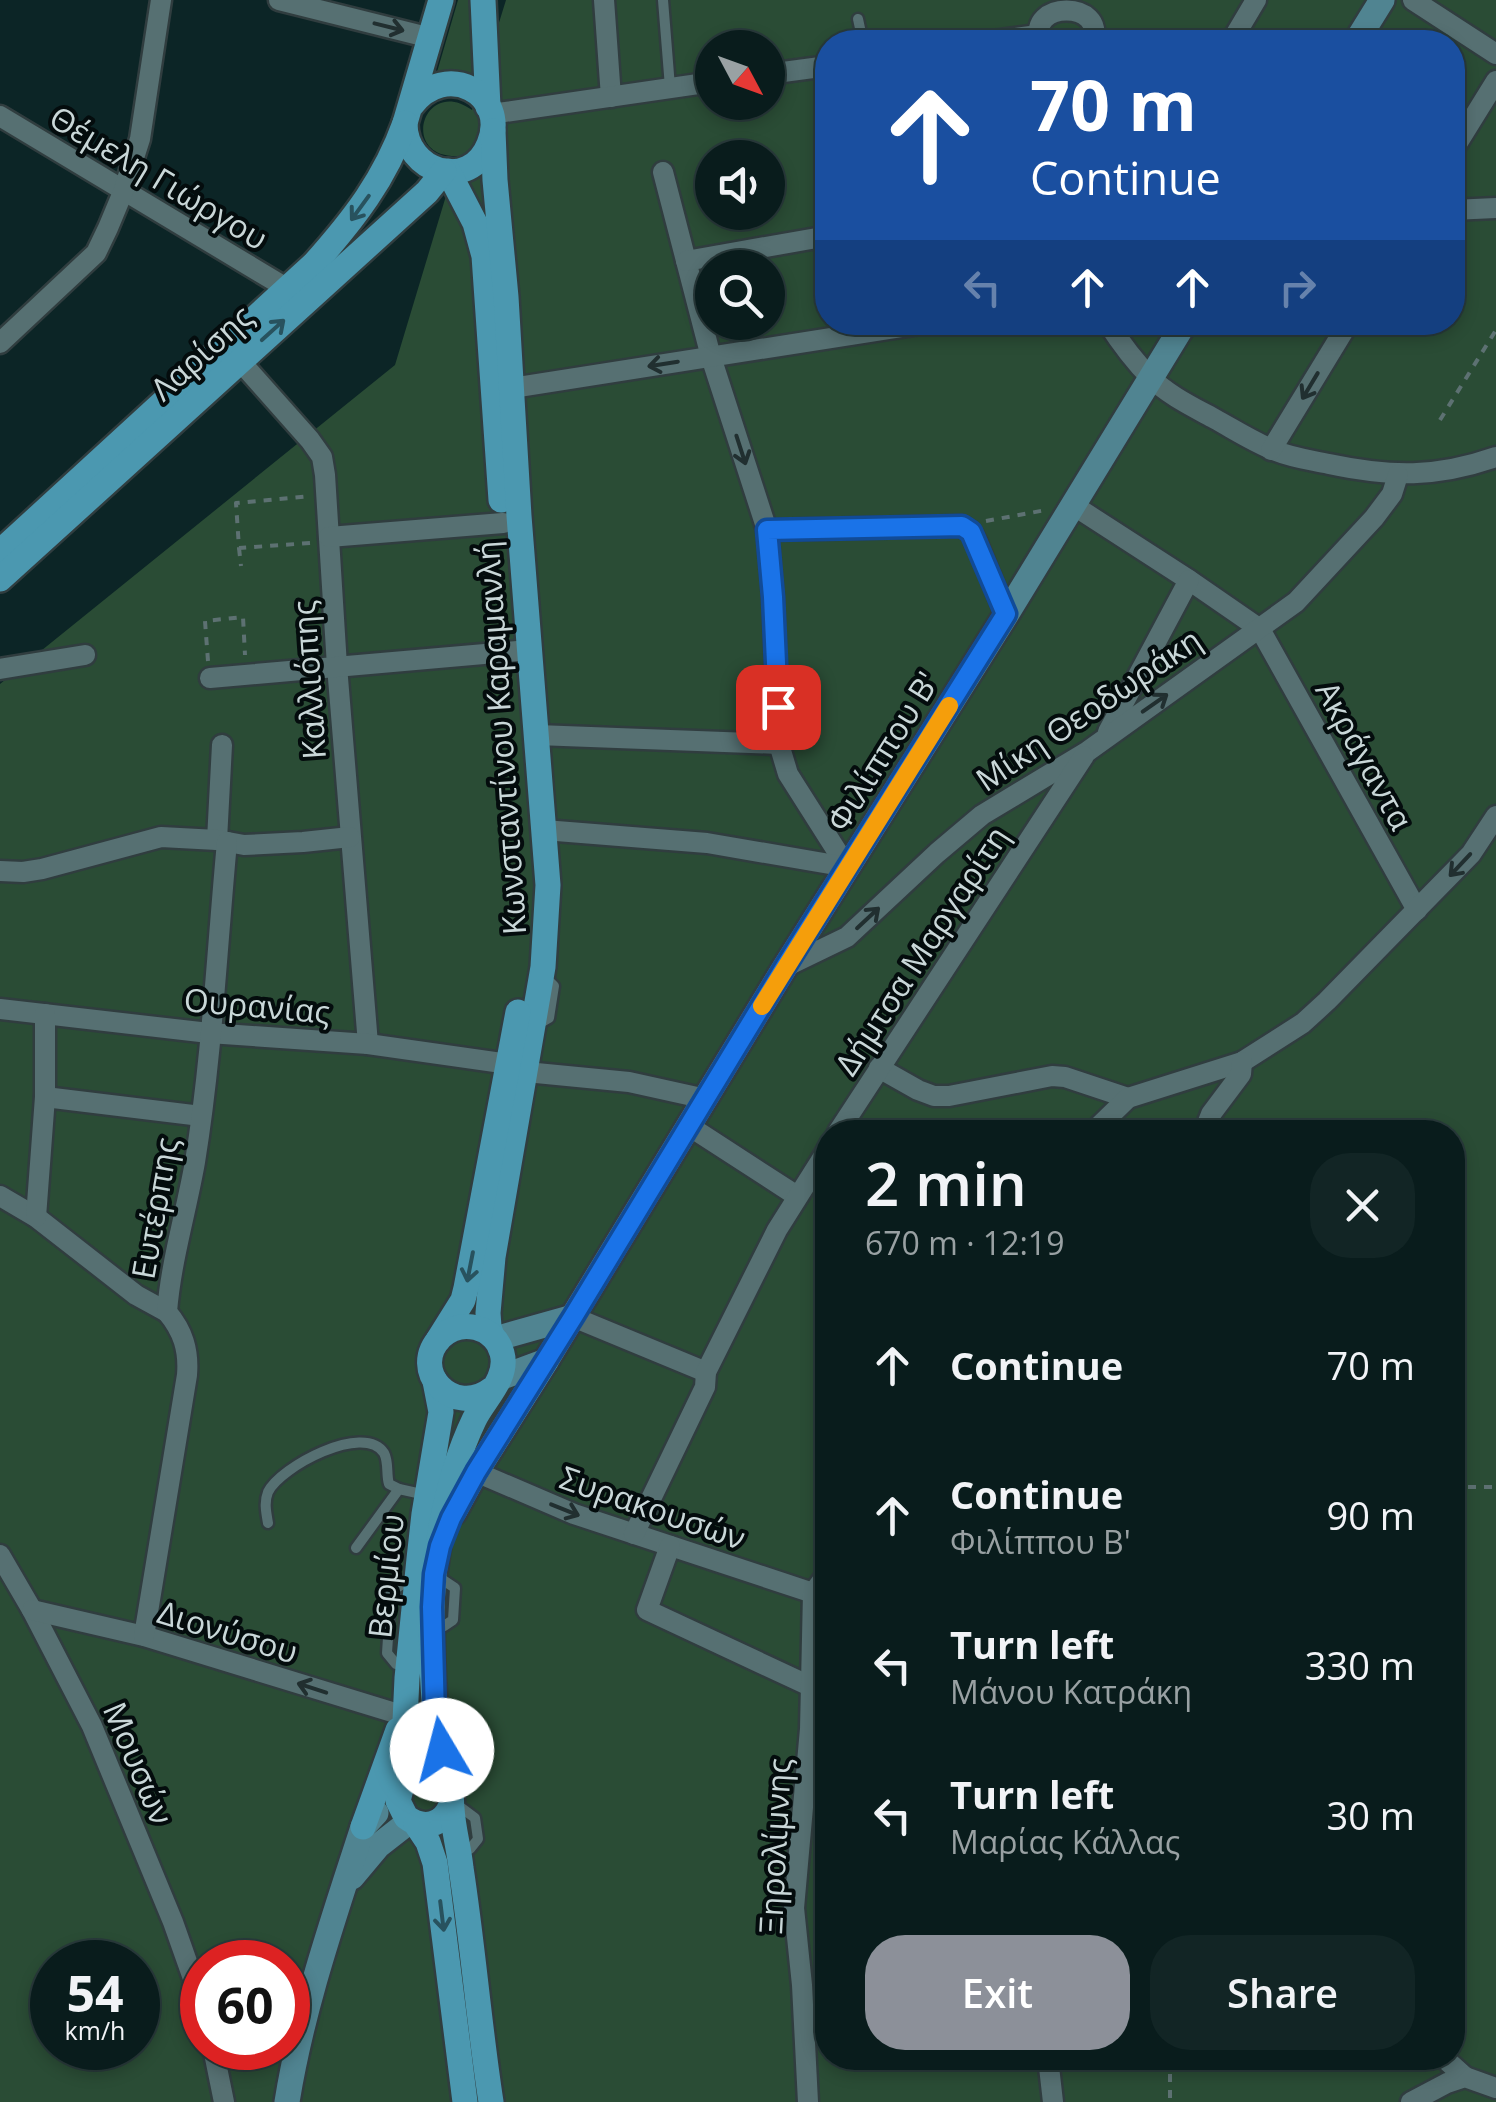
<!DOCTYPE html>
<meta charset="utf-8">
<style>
:root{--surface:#091c1c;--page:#122525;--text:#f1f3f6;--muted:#99a1a3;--line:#293a3b;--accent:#8c9099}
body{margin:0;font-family:"Open Sans",sans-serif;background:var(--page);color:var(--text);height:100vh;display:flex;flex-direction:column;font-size:38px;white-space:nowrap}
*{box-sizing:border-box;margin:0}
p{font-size:32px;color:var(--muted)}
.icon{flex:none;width:55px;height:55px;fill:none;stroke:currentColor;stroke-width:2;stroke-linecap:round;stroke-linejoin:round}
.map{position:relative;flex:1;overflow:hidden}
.side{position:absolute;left:815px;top:1120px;width:650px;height:950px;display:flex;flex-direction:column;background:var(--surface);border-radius:40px;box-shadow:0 5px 15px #0003,0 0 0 2px var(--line)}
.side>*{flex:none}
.top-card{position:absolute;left:815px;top:30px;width:650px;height:305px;border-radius:40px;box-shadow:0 5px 15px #0003,0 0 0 2px var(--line);background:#1a4fa0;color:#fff;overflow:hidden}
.needle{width:65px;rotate:131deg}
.controls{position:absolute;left:695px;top:30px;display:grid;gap:20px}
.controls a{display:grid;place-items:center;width:90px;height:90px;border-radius:50%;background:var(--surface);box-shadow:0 5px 15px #0003,0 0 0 2px var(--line);font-size:50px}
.speed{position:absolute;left:30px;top:1940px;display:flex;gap:20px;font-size:50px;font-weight:700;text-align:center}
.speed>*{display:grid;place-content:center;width:130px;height:130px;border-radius:50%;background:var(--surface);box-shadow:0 5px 15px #0003,0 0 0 2px var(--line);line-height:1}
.speed small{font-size:25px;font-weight:400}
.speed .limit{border:15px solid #d22;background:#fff;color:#111}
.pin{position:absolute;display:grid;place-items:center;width:85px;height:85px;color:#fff;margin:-42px;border-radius:20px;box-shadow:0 5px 15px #0006}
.me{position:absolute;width:110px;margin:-55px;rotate:352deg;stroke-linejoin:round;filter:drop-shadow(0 0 8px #0008)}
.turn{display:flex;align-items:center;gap:35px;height:210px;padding:0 50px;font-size:45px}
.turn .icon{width:130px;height:130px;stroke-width:2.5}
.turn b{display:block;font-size:70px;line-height:85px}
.lanes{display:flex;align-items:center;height:95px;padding:0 50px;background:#0003;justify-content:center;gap:50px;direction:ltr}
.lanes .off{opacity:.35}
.round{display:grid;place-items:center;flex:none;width:105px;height:105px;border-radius:40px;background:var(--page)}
.overview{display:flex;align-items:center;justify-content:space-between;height:170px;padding:0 50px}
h1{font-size:60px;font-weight:600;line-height:75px}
.action{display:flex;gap:20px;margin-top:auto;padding:20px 50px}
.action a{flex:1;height:115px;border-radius:40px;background:var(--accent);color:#fff;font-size:40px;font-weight:600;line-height:115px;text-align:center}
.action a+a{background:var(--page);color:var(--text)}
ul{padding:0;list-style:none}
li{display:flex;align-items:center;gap:30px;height:150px;padding:0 50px}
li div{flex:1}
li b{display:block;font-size:38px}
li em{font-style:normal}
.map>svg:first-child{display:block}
.green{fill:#2a4c35;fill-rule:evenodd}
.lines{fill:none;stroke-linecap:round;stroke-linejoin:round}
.lane-casing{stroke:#303d3f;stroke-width:15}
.street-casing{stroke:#303d3f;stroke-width:25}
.secondary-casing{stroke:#303d3f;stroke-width:30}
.primary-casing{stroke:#303d3f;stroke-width:30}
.path{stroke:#5d7172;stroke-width:4;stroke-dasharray:8 8;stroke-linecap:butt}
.lane{stroke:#567072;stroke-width:10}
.street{stroke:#567072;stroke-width:20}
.secondary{stroke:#508491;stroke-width:25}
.primary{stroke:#4b98b0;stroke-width:25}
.oneway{stroke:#212f30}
.oneway2{stroke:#28525e}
.route-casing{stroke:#114b97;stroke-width:25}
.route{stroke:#1a73e8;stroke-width:18}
.slow{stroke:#f59e0b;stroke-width:18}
.labels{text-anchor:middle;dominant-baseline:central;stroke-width:8;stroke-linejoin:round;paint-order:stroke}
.street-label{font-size:32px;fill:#c9d7d8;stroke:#040c0d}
</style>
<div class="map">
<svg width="1496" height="2102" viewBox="0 0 1496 2102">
<rect width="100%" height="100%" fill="#0c2526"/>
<!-- green -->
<g class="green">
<polygon points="458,0 471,0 474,76 456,72 437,72"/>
<path d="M506,0H1496V2102H0V684L395,365L458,156C398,158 424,75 472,110ZM828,42H1452V322H828ZM712,48H768V102H712ZM712,158H768V212H712ZM712,268H768V322H712ZM828,1132H1452V2058H828ZM52,1962H138V2048H52ZM202,1962H288V2048H202Z"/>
</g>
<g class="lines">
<!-- lane casing -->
<g class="lane-casing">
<g id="lane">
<polyline points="663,0 670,87"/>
<polyline points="858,19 863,42"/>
<polyline points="542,1022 549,1018 554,986 548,980"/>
<path d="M268,1523C266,1512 264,1502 268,1492C280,1467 364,1422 384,1453C389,1462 386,1475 389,1484L399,1489L426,1495"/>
<polyline points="356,1548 399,1489"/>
<polyline points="437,1576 455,1588 453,1620 444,1626"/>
<polyline points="396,1664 387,1653 391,1592 404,1583"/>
<polyline points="455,1803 475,1818 478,1839 470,1849"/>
</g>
</g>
<!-- street casing -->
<g class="street-casing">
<g id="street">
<polyline points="279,0 431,38"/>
<polyline points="604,0 611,97"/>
<polyline points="1413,0 1496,54"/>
<polyline points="986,42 1038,35"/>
<path d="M1041,42C1025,0 1108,0 1092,42"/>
<polyline points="1231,42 1256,0"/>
<polyline points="768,74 828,66"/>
<polyline points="491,114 712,82"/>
<polyline points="0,116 298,295"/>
<polyline points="1452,152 1496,81"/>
<polyline points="663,172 711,357 767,530 773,597 779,744 788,774 847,867"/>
<polyline points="1452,210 1496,208"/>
<polyline points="686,261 828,236"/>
<path d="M1107,322C1120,342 1134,361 1150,377C1168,395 1193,407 1215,419C1235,430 1255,443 1276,451C1293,458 1311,460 1329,464C1391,477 1436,478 1496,457"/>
<polyline points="0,343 96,253 108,228 123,192 140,139 161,0"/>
<polyline points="232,352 310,440 322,457 325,475 337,666 368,1044"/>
<polyline points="500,386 512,388 933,322"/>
<polyline points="1271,450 1349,322"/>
<polyline points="1073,505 1189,580 1260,629 1417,910"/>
<polyline points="767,530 962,526 971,532 976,541 1006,615"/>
<polyline points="329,537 503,523"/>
<polyline points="0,669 85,655"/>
<polyline points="210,678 529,650"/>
<polyline points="1108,732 1189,580"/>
<polyline points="537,735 779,744"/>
<polyline points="544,830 707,843 847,867"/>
<polyline points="217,840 222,745"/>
<polyline points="0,871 23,872 42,869 161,837 217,840 244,845 303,842 350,837"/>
<polyline points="785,967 847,937 937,853 982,815 1088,751 1296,602 1374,518 1392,494 1398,475"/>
<polyline points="0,1009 209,1033 368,1044 509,1064"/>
<polyline points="879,1068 918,1090 934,1096 949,1096 1052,1076 1065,1077 1128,1098"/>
<polyline points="526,1072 629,1082 706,1099"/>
<polyline points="45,1097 201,1116"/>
<polyline points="689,1126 797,1196"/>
<polyline points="838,1132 1084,756"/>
<polyline points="1093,1132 1128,1098 1242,1062 1303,1023 1327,1001 1471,854 1496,816"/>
<polyline points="1204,1132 1211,1114 1241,1074 1242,1062"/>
<polyline points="0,1196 36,1217 136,1295 167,1312"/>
<polyline points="36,1217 45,1097 45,1014"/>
<polyline points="573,1317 706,1372"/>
<polyline points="476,1472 574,1514 813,1593"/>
<polyline points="634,1534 705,1387 706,1372 777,1230 828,1149"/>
<polyline points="670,1546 647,1610 812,1687 828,1700"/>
<polyline points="0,1555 32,1610 92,1726 173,1922 202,2004"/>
<polyline points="813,1593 828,1573"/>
<polyline points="32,1610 144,1636 405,1716"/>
<path d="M144,1636L187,1375C189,1350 183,1331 167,1312C171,1261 186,1213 195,1162C212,1057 217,949 227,842"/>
<polyline points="213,2048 224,2102"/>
<polyline points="1048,2058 1053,2102"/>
<polyline points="1444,2058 1465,2077"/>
<polyline points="808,2102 802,1985 794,1908 810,1729 813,1593"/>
<polyline points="1411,2102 1447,2083 1465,2077 1496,2088"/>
</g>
</g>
<!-- secondary casing -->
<g class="secondary-casing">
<g id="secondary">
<polyline points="1356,42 1382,0"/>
<polyline points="495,1339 573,1317"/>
<polyline points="500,1378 546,1361 785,967 1006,615 1185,322"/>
<polyline points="352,1877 378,1846 410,1821"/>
<path d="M287,2102C302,2008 334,1917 363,1827L376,1813"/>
</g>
</g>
<!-- primary casing -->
<g class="primary-casing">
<g id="primary">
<polyline points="483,0 488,107"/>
<path d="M411,106C445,59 510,94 489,144C470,192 405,173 405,123L441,0"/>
<polyline points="448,171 475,223 484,256 501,500"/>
<path d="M0,552L314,264C354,219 385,179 405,123"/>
<polyline points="0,579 427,192 444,171"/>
<polyline points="492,1336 489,1327 488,1313 493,1257 543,967 548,885 519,516 506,297 495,180 493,131"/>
<polyline points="438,1340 463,1300 466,1288 518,1012"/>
<path d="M435,1381L441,1412L424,1514L419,1559L407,1678L402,1785L398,1801L406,1817C423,1830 443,1826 451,1805"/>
<polyline points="454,1512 476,1472 546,1361"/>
<polyline points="416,1824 428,1842 435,1863 465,2102"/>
<polyline points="363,1827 398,1730"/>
<path d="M491,2102C479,2024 473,1946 461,1868C459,1848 453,1828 452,1808C451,1802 452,1799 451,1793C445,1766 438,1739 435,1711C431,1667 430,1619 434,1574C440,1522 451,1468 474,1420C484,1399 509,1378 502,1353C495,1326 461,1318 441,1337C408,1370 453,1419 492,1389"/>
</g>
</g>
<!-- path -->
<g class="path">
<polyline points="1440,420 1496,330"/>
<polyline points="986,521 1046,510"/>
<polyline points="310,543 239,548 236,503 311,496"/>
<polyline points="239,548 241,566"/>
<polyline points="208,661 205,621 243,617 245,655"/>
<polyline points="1452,1487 1496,1487"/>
<polyline points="1452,1782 1461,1785"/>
<polyline points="1170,2058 1170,2102"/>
</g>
<!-- lane -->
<use href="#lane" class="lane"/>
<!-- street -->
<use href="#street" class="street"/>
<!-- secondary -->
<use href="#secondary" class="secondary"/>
<!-- primary -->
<use href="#primary" class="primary"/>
</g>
<!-- one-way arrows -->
<defs><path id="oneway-shaft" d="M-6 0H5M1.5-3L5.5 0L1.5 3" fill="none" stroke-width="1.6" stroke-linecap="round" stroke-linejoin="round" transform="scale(2.5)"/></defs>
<g class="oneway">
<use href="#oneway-shaft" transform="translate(389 27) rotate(14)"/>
<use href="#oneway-shaft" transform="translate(663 364) rotate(171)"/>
<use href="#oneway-shaft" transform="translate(1310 386) rotate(121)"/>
<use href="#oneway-shaft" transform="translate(741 450) rotate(72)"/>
<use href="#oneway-shaft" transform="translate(1155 703) rotate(-35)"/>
<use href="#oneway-shaft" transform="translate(1460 865) rotate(133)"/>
<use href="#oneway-shaft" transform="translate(868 918) rotate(-43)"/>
<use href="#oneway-shaft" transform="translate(565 1510) rotate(22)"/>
<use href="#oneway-shaft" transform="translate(312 1688) rotate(-162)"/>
</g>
<g class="oneway2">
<use href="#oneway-shaft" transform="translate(360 208) rotate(126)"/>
<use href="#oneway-shaft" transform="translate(273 330) rotate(-42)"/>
<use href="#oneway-shaft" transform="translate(470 1267) rotate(101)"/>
<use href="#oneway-shaft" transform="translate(442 1916) rotate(83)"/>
</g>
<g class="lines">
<!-- route casing -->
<g class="route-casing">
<polyline id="route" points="442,1750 435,1715 432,1607 434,1574 440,1546 451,1518 476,1472 573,1317 785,967 1006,614 971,532 962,526 767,530 773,597 778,707"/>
</g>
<!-- route -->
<use href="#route" class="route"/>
<!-- slow -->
<polyline class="slow" points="762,1006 949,706"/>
</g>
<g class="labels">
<!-- street labels -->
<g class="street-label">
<text transform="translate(159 177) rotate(31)">Θέμελη Γιώργου</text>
<text transform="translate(201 352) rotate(-42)">Λαρίσης</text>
<text transform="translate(308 680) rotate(-94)">Καλλιόπης</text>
<text transform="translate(1088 709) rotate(-34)">Μίκη Θεοδωράκη</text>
<text transform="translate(500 738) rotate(-94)">Κωνσταντίνου Καραμανλή</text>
<text transform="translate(882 751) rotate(-58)">Φιλίππου Β'</text>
<text transform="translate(1365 755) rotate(61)">Ακράγαντα</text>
<text transform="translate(921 950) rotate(-57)">Δήμτσα Μαργαρίτη</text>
<text transform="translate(257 1005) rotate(5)">Ουρανίας</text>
<text transform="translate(154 1208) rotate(-80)">Ευτέρπης</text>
<text transform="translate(653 1507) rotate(19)">Συρακουσών</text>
<text transform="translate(385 1576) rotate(-84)">Βερμίου</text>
<text transform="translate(228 1631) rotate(17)">Διονύσου</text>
<text transform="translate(139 1763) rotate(67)">Μουσών</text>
<text transform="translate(774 1846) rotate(-87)">Ξηρολίμνης</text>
</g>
</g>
</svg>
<div class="controls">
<a><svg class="needle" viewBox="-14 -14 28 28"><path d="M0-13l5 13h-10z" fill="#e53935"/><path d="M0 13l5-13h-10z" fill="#99a1a3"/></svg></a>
<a><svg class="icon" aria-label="sound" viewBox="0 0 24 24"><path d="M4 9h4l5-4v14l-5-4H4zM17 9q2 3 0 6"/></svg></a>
<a><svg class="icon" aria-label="search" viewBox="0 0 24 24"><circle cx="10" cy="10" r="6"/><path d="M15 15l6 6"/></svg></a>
</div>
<div class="speed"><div>54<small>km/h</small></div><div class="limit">60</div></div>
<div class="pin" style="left:778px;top:707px;background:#d93025"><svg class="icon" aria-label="arrive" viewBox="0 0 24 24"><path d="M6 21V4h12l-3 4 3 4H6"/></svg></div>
<svg class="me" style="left:442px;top:1750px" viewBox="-20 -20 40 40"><circle r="19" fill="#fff"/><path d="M0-13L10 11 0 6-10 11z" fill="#1a73e8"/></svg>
<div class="top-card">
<div class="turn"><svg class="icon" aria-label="ahead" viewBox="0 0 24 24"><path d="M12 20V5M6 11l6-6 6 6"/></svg><div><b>70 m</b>Continue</div></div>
<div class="lanes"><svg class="icon off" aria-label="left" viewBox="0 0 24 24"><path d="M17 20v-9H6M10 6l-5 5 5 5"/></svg><svg class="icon" aria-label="ahead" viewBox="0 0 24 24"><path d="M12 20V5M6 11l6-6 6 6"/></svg><svg class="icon" aria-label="ahead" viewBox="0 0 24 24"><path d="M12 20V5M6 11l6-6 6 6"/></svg><svg class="icon off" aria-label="right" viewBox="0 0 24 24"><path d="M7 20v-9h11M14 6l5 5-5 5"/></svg></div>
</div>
<section class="side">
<div class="overview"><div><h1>2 min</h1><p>670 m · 12:19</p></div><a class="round"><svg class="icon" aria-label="close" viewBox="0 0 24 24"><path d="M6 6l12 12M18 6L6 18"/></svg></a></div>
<ul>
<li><svg class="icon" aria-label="ahead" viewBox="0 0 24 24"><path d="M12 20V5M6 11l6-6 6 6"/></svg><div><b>Continue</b></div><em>70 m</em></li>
<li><svg class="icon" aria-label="ahead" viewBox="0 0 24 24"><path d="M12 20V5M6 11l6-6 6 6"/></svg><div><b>Continue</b><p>Φιλίππου Β'</p></div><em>90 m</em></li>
<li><svg class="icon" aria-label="left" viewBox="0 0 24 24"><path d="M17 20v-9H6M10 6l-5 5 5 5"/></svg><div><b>Turn left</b><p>Μάνου Κατράκη</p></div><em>330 m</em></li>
<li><svg class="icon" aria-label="left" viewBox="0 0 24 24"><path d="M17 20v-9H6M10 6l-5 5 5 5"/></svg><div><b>Turn left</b><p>Μαρίας Κάλλας</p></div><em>30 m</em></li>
</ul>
<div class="action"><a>Exit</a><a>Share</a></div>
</section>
</div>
